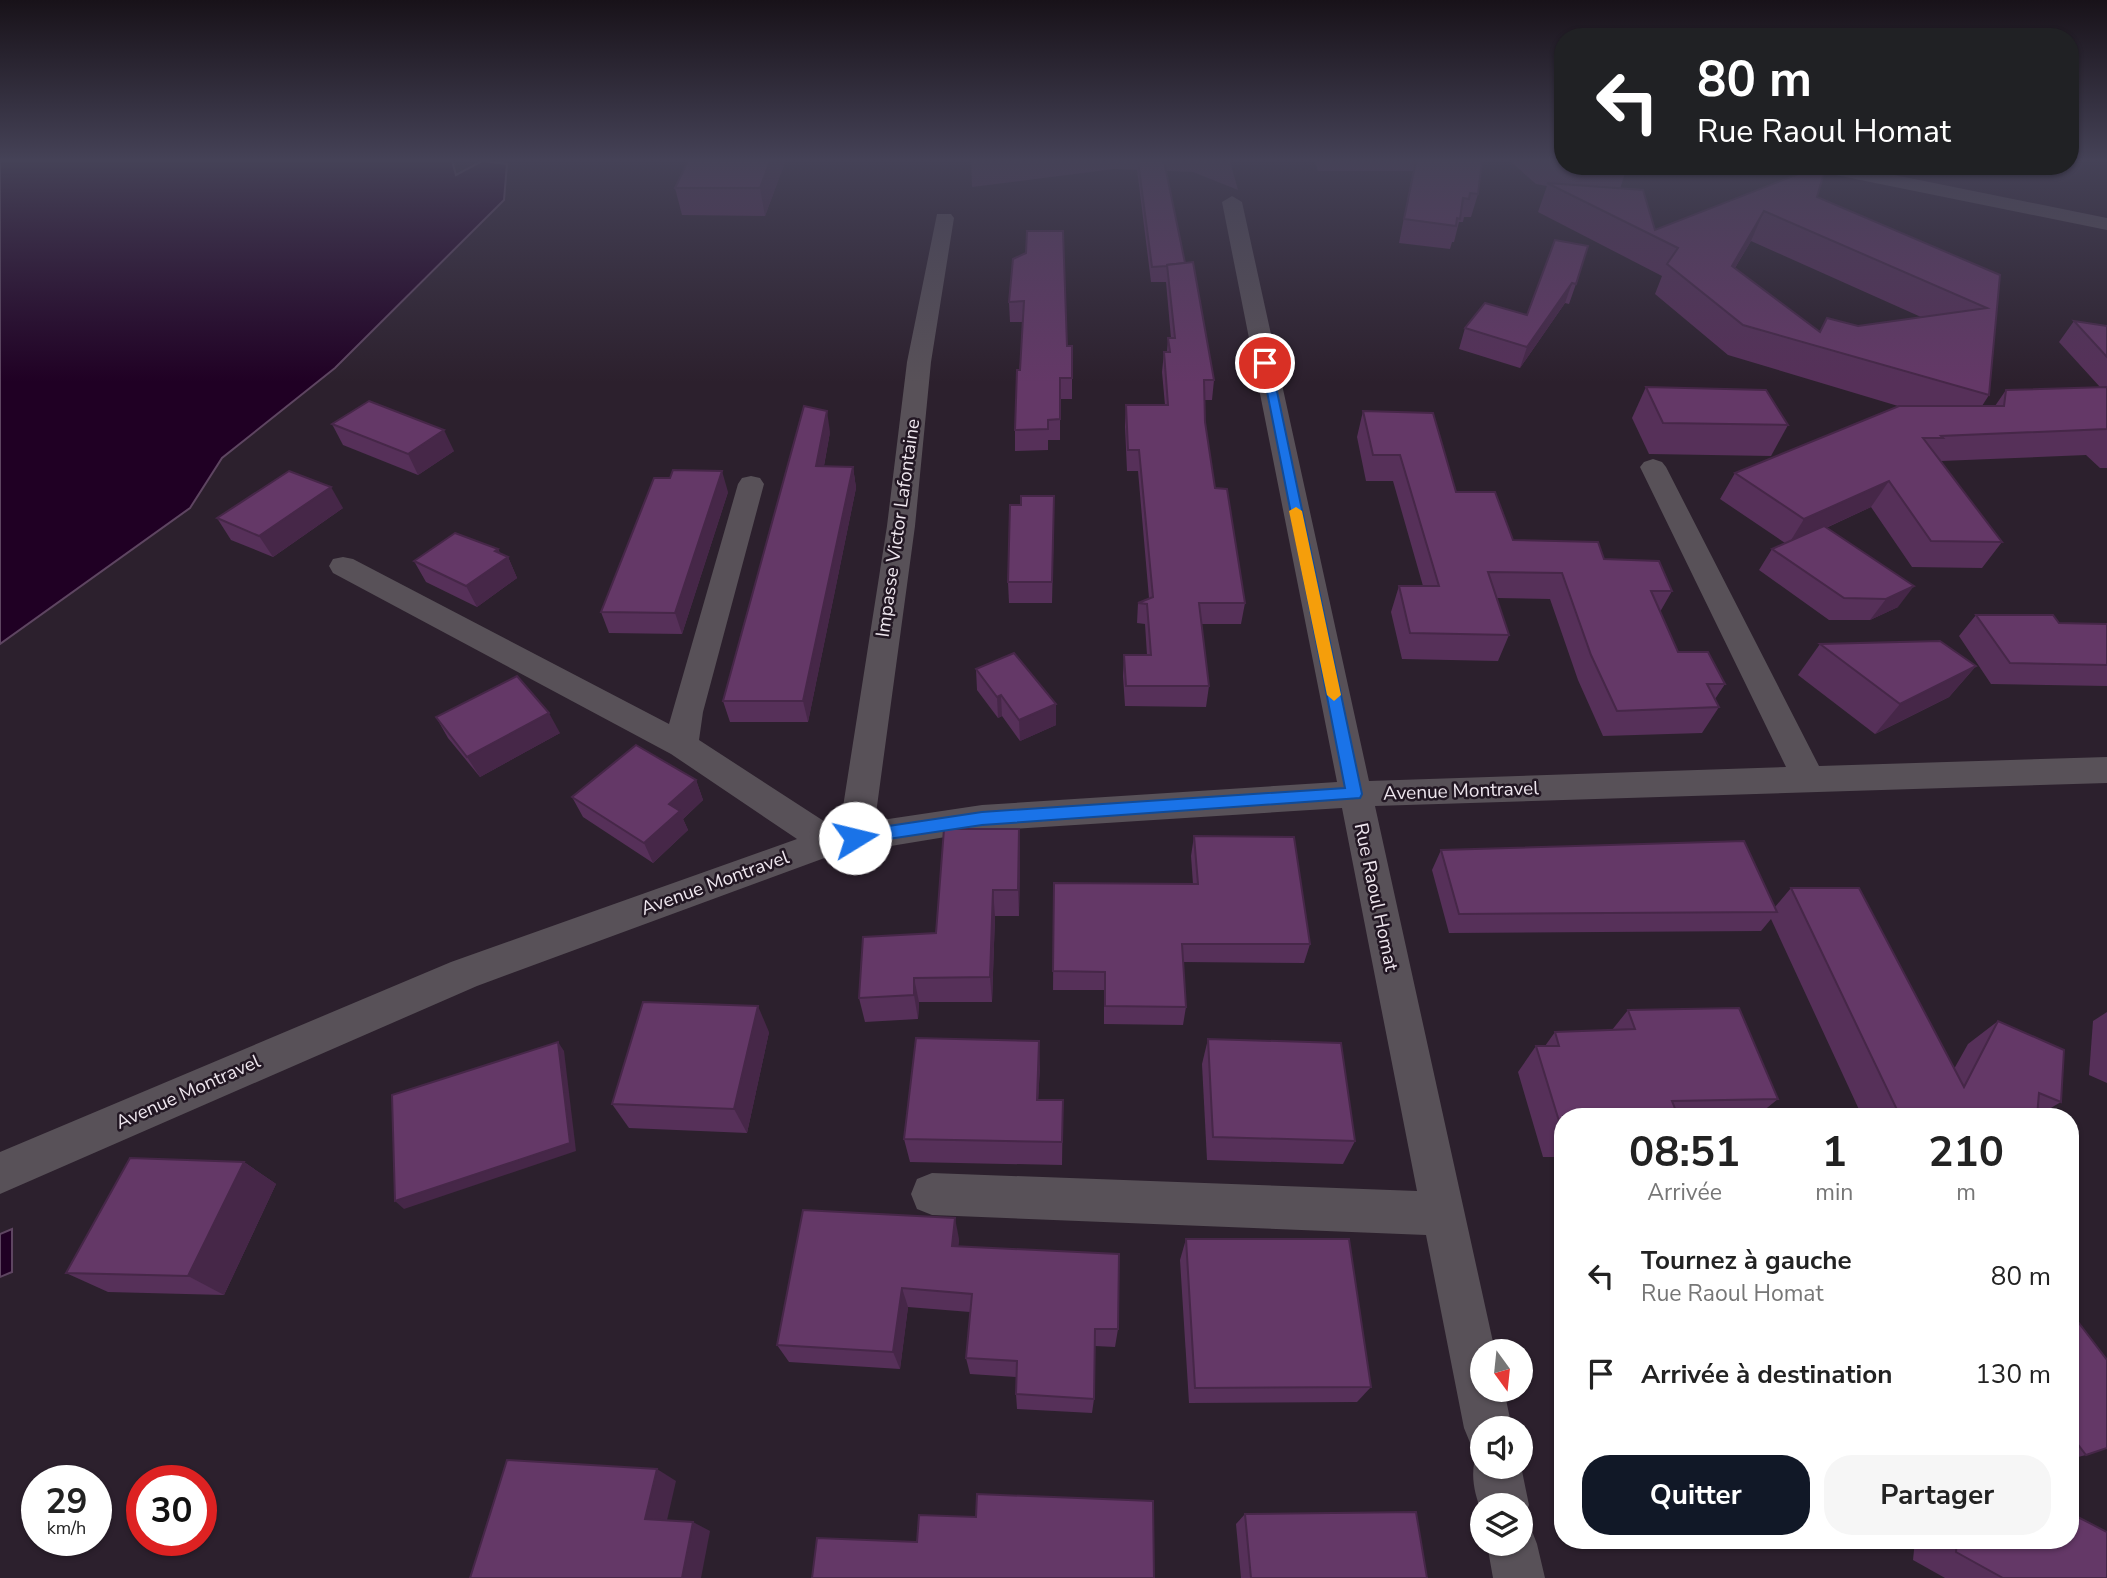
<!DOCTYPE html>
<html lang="fr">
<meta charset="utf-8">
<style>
:root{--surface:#fff;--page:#f6f6f6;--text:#222;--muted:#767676;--accent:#111827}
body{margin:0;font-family:"Nunito Sans",sans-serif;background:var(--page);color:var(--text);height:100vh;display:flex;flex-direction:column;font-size:26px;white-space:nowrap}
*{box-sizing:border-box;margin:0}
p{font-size:23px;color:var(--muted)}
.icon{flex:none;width:38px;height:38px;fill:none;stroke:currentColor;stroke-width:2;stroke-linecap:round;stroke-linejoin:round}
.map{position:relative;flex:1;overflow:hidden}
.drawer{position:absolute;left:1554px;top:1108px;width:525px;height:441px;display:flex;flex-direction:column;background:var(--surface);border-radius:28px;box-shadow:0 2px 5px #0004}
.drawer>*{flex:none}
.guide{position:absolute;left:1554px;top:28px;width:525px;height:147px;border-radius:28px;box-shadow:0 2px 5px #0004;background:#202124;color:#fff;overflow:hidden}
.needle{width:46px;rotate:165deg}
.fabs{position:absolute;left:1470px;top:1339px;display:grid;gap:14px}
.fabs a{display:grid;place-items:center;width:63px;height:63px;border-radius:50%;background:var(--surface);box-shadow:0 2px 5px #0004;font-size:35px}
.speed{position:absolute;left:21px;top:1465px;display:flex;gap:14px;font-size:35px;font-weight:700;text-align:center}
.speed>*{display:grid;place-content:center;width:91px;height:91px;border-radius:50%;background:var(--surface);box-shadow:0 2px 5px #0004;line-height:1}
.speed small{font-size:18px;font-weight:400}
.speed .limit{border:10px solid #d22;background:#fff;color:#111}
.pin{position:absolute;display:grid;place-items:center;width:60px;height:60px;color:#fff;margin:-30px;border:4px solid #fff;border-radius:50%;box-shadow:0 2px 7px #0007}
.me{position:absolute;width:77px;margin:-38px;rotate:81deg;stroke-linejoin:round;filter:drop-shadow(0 0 5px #0008)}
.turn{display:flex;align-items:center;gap:24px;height:147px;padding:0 28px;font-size:32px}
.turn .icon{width:91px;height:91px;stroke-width:2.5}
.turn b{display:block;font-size:49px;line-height:60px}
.eta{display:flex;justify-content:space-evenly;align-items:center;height:119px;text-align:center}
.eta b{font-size:42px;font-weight:700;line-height:49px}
.button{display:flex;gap:14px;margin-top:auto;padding:14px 28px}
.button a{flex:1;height:80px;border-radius:28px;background:var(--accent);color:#fff;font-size:28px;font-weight:700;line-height:80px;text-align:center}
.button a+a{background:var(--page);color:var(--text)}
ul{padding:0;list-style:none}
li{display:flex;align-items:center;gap:21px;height:98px;padding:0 28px}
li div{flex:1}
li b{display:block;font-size:26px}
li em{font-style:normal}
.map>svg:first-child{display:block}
.green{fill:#4f3151}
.water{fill:#200024;stroke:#5e4561;stroke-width:2}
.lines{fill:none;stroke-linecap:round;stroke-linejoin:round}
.minor{fill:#585158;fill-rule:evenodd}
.wall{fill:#563059;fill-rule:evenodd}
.shaded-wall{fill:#462748}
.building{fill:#643867;stroke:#462748;stroke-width:2;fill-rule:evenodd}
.route{fill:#1a73e8;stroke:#114b97;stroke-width:2}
.slow{fill:#f59e0b}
.labels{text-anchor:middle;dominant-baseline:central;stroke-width:5;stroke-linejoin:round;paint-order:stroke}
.street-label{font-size:19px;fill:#eee6ee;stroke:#221723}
</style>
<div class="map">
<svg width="2107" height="1578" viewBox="0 0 2107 1578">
<rect width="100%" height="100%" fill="#2c202d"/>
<!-- green -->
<polygon class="green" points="971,161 1230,161 1238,190 1193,172 1114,169 972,187"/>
<!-- water -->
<g class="water">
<polygon points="0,161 452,161 456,175 482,161 507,164 504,200 335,368 222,458 190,508 0,644"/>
<polygon points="12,1229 12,1272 0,1277 0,1234"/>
</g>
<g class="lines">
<!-- minor -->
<g class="minor">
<polygon points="1812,166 1850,166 2107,218 2107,230 1821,172"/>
<path d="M1232,196L1242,202L1369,781L1786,767L1640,467L1644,462L1653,459L1662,462L1666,467L1819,766L2107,757V783L1375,806L1495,1351H1482V1390H1504L1512,1428H1482V1466H1521L1529,1505L1522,1523L1530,1526L1537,1544L1545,1578H1493L1487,1544H1521V1505H1482V1513C1473,1491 1469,1469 1479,1448L1471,1445L1464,1428L1426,1235L932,1215L917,1209L911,1194L917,1179L932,1173L1417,1191L1342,808L982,831L830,856L477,986L0,1194V1152L451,962L797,839L671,754L333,573L329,566L333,559L343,557L353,559L669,724L738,484L742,478L751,476L760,478L764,484L703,712L699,740L833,827L840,826L887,526L907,362L937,214H951L954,218L931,362L915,526L875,821L982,805L1337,782L1222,202Z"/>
</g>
</g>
<!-- wall -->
<g class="wall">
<polygon points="688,161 785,161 785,162 765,216 682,215 675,188"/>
<polygon points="1136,161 1164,161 1185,263 1214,380 1212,400 1204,400 1205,422 1215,488 1245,603 1241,624 1201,624 1209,686 1206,707 1125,706 1123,676 1124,655 1147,655 1145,624 1137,623 1138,603 1149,598 1138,471 1127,471 1125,426 1126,405 1165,405 1162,372 1164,352 1167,352 1168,338 1171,338 1166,282 1151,282"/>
<polygon points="1315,161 1482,161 1478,194 1471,217 1464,217 1463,222 1459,222 1454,242 1452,242 1450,249 1399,243 1413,171 1318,171"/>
<path d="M1510,161H1563V166H1616L1625,173L1620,189L1655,230L1817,197L2000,275L1989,395L1982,406H1995L2006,390L2100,387L2059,342L2074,321L2107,326V468H2100L2086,455L1941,461L2002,542L1982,568L1912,567L1871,507L1826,528L1898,607L1870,620H1829L1759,570L1772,549L1785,543L1720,499L1735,473L1898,406L1728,355L1655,294L1662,276L1538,212L1547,186L1536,184ZM1751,241L1921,317L1819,332L1735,268Z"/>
<polygon points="1555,240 1576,284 1569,304 1565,303 1520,368 1459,349 1465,328 1527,315"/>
<polygon points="1013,259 1067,346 1072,378 1072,399 1060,399 1060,440 1048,440 1048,450 1015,451 1015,430 1023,322 1010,322 1009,302"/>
<polygon points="1646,387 1788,425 1771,456 1649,454 1632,418"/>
<polygon points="1363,411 1513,540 1604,559 1672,591 1660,612 1678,652 1725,684 1715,699 1719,707 1702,733 1603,736 1578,680 1550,599 1497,598 1509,635 1498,661 1402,659 1391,612 1399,586 1423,586 1393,481 1366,481 1357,437"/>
<polygon points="332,424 454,451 418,475 343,445"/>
<polygon points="830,432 824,466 853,467 856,488 808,722 730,722 723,701"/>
<polygon points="728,492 682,634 609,633 601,612"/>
<polygon points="343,508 273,557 231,540 217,518"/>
<polygon points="1054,517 1052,603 1009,603 1008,582"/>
<polygon points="498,549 500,553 508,557 517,578 477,607 426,582 414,561"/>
<polygon points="1976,615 2059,623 2107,624 2107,686 1991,684 1959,636"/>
<polygon points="1820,644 1976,666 1949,697 1875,734 1798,675"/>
<polygon points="976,669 1056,704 1056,725 1020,741 1002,716 998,718 977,690"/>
<polygon points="436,717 560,733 480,777 448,738"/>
<polygon points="696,780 703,800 683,819 688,830 653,863 583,817 572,797"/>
<polygon points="1019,829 1020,855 1019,916 995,916 992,1002 919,1002 918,1019 865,1022 859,998 936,933"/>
<polygon points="1194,836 1310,944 1304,963 1183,962 1186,1007 1183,1025 1104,1024 1104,990 1053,990 1054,883 1193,884 1191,856"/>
<polygon points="1441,850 1775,907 1791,888 1954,1069 1968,1044 1998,1021 2061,1102 2037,1116 1862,1116 1771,919 1761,931 1449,933 1432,870"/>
<polygon points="1628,1010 1778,1099 1757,1116 1563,1116 1563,1157 1543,1157 1518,1072 1536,1046 1545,1046 1555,1032 1612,1030"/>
<polygon points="2107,1012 2107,1083 2089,1075 2093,1021"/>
<polygon points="769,1032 747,1133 629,1128 612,1104"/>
<polygon points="1208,1039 1355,1141 1343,1164 1207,1160 1202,1064"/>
<polygon points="1040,1066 1038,1100 1063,1100 1062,1165 910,1162 904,1139"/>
<polygon points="244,1162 276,1184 224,1295 108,1292 66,1273"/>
<polygon points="959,1239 958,1247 1118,1329 1115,1347 1095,1346 1094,1399 1092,1413 1017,1409 1016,1394 1016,1377 970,1374 966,1358 970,1312 908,1307 900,1369 789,1362 777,1345"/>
<polygon points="1186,1239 1371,1387 1357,1402 1189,1403 1180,1260"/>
<polygon points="2070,1315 2086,1455 2070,1459"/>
<polygon points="1245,1514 1427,1578 1241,1578 1236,1524"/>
<polygon points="1915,1540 2070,1540 2107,1578 1945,1578 1913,1560"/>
</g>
<!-- shaded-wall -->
<g class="shaded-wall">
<polygon points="770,161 785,162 765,216 760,188"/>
<polygon points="1764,211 1751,241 1718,296 1732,266"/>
<polygon points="1572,283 1565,303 1520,368 1527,347"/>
<polygon points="827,411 830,432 820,487 816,466"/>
<polygon points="444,430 454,451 418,475 408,454"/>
<polygon points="853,467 856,488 808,722 803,701"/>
<polygon points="722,471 728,492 682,634 675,613"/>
<polygon points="1889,481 1871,507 1788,545 1804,519"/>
<polygon points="331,487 343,508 273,557 259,536"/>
<polygon points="498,549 503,560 508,557 517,578 477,607 466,586"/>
<polygon points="1914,586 1898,607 1870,620 1886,599"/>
<polygon points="1976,666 1949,697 1875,734 1900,704"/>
<polygon points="1001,695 1002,716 998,718 997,697"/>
<polygon points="1056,704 1056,725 1020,741 1019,720"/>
<polygon points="549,713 560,733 480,777 467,757"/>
<polygon points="696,780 703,800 683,819 688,830 653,863 644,843 669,804"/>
<polygon points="1019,829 1020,855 1019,916 1018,890"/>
<polygon points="993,890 995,916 992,1002 990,977"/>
<polygon points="914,978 919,1002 918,1019 914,995"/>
<polygon points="758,1006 769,1032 747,1133 734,1109"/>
<polygon points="1039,1041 1040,1066 1037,1124 1037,1100"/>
<polygon points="558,1042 564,1051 576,1151 404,1209 395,1201"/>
<polygon points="244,1162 276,1184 224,1295 188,1276"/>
<polygon points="955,1218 959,1239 956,1266 952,1246"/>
<polygon points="902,1288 908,1307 900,1369 893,1352"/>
<polygon points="657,1469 676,1481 665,1529 645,1519"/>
<polygon points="693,1522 710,1531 701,1578 682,1578"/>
</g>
<!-- building -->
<g class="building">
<polygon points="688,161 770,161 760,188 675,188"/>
<polygon points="1138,161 1164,161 1185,263 1167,265 1167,266 1152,267"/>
<polygon points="1416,161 1482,161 1478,194 1470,193 1469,199 1463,198 1460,219 1457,218 1456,226 1404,219"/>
<polygon points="1593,166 1616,166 1625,173"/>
<path d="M1819,166H1826L1817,197L2000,275L1989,395L1743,325L1667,264L1678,248L1547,183L1643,190L1655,230ZM1764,211L1987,308L1858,326L1827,318L1820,332L1732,266Z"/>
<polygon points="1027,231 1063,231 1067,346 1072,346 1072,378 1060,378 1060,419 1048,420 1048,429 1015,430 1017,370 1020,370 1024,301 1009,302 1013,259 1026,253"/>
<polygon points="1555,240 1588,246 1576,284 1572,283 1527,347 1465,328 1485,303 1527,315"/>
<polygon points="1193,262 1214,380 1204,380 1205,422 1215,488 1227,489 1245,603 1199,603 1209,686 1126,686 1124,655 1151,655 1147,604 1138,603 1153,597 1139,450 1128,450 1126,405 1168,405 1164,352 1170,352 1168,338 1175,338 1167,265"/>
<polygon points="2074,321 2107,326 2107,357"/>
<polygon points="1646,387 1766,390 1788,425 1663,423"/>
<polygon points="2107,387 2107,429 1941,436 1943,438 1923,438 2002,542 1931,541 1889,481 1804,519 1735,473 1899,406 2004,406 2006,390"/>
<polygon points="369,401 444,430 408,454 332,424"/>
<polygon points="804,406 827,411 816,466 853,467 803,701 723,701"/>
<polygon points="1363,411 1433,413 1456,492 1495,492 1513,540 1598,542 1604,559 1659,561 1672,591 1651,591 1678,652 1708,652 1725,684 1707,684 1719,707 1617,711 1591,655 1562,573 1488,572 1509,635 1410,633 1399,586 1439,586 1400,455 1373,455"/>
<polygon points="673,470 722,471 675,613 601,612 654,478 670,478"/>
<polygon points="289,471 331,487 259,536 217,518"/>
<polygon points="1021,496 1054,496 1052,582 1008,582 1010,505 1021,505"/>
<polygon points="1824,526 1914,586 1886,599 1844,598 1772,549"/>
<polygon points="455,533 498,549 495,551 508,557 466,586 414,561"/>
<polygon points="1976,615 2053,615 2059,623 2107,624 2107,665 2010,663"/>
<polygon points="1940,641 1976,666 1900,704 1820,644"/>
<polygon points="1014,653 1056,704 1019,720 1001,695 997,697 976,669"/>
<polygon points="517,676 549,713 467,757 436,717"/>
<polygon points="636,745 696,780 669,804 680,811 644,843 572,797"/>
<polygon points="944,829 1019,829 1018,890 993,890 990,977 914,978 914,995 859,998 863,937 936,933"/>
<polygon points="1194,836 1294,837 1310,944 1182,944 1186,1007 1105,1006 1105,972 1053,971 1054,883 1198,884"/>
<polygon points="1744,841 1777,912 1459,914 1441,850"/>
<polygon points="1791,888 1859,888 1964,1087 1998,1021 2064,1050 2061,1102 2039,1093 2037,1116 1945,1116 1935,1112 1931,1116 1900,1116"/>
<polygon points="643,1002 758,1006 734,1109 612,1104"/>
<polygon points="1739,1008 1778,1099 1672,1101 1678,1116 1563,1116 1563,1134 1536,1046 1559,1046 1555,1032 1635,1029 1628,1010"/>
<polygon points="916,1038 1039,1041 1037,1100 1063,1100 1062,1142 904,1139"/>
<polygon points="1208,1039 1341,1043 1355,1141 1213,1137"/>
<polygon points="558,1042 570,1143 395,1201 392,1095"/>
<polygon points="130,1158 244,1162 188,1276 66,1273"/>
<polygon points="803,1210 955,1218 952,1246 1119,1254 1118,1329 1095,1329 1094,1399 1016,1394 1017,1361 966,1358 972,1294 902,1288 893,1352 777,1345"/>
<polygon points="1186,1239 1349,1239 1371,1387 1195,1388"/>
<polygon points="2072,1314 2107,1360 2107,1448 2086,1455 2070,1434 2070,1315"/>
<polygon points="507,1460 657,1469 645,1519 693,1522 682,1578 470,1578"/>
<polygon points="977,1494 1153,1501 1154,1578 812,1578 817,1538 917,1542 919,1515 976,1517"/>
<polygon points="1416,1512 1427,1578 1251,1578 1245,1514"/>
<polygon points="2070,1513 2107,1532 2107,1578 2003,1578 1956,1552 1957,1540 2070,1540"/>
</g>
<!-- sky -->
<linearGradient id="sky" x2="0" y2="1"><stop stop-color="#181219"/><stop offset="0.42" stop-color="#454257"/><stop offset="1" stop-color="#454257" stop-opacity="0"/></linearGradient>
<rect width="2107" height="382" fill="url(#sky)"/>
<!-- route -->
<polygon class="route" points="1261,361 1271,363 1362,794 1360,798 982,825 855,844 849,842 846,838 849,833 855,831 982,812 1345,788"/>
<!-- slow -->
<polygon class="slow" points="1296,507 1302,511 1341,695 1334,701 1327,695 1289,511"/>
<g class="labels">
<!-- street labels -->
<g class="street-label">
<text transform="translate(898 528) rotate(-82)">Impasse Victor Lafontaine</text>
<text transform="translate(1461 791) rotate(-2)">Avenue Montravel</text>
<text transform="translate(715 883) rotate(-20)">Avenue Montravel</text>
<text transform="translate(1376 897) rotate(78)">Rue Raoul Homat</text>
<text transform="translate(188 1092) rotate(-24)">Avenue Montravel</text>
</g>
</g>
</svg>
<div class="fabs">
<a><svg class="needle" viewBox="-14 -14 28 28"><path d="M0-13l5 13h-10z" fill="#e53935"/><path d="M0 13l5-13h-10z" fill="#767676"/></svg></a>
<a><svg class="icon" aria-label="sound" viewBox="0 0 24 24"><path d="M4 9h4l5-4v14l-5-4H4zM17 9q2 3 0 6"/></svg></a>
<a><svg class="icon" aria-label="layers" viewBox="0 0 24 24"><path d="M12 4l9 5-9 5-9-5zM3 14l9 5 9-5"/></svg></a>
</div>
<div class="speed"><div>29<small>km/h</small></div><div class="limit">30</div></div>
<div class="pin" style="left:1265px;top:363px;background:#d93025"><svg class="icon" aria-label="arrive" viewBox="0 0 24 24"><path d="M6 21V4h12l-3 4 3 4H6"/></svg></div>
<svg class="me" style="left:855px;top:838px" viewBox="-20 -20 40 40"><circle r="19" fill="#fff"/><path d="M0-13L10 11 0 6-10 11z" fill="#1a73e8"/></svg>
<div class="guide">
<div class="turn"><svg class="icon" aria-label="left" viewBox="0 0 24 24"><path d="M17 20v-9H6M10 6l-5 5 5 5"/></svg><div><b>80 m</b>Rue Raoul Homat</div></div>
</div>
<section class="drawer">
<div class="eta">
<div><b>08:51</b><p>Arrivée</p></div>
<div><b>1</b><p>min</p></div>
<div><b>210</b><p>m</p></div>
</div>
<ul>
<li><svg class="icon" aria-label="left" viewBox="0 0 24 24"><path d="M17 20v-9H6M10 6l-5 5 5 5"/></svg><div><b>Tournez à gauche</b><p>Rue Raoul Homat</p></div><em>80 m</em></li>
<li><svg class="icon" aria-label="arrive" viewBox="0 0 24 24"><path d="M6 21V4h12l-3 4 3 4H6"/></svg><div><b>Arrivée à destination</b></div><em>130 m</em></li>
</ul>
<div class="button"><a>Quitter</a><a>Partager</a></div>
</section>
</div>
